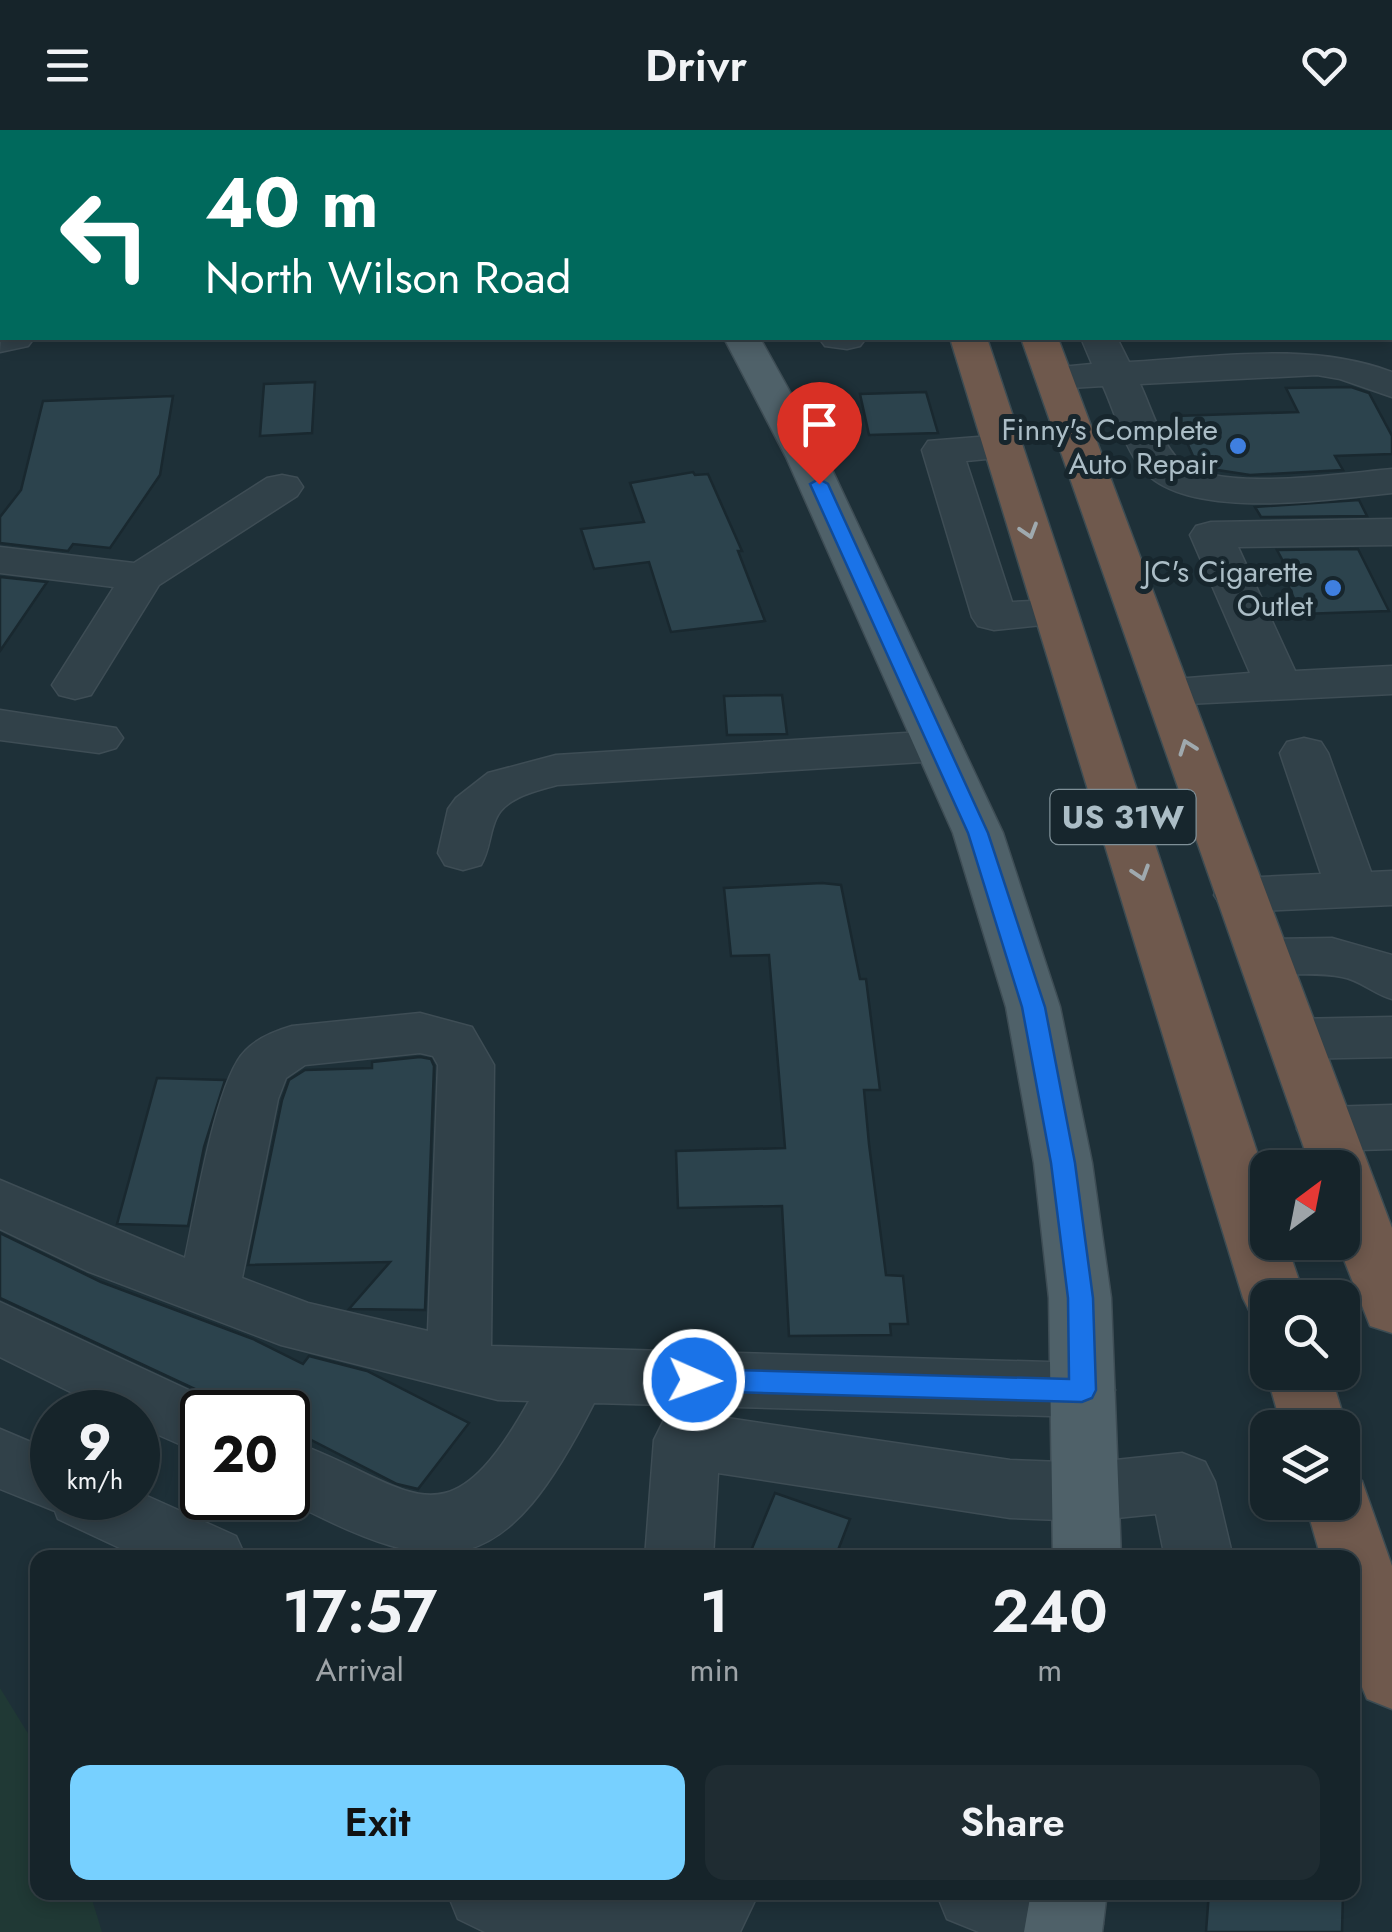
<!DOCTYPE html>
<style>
:root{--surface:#16242a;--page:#1f2c32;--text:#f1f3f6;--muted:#9ea4a8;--line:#354147;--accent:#77d0ff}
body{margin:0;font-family:Jost,sans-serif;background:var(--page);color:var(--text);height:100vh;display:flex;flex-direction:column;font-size:38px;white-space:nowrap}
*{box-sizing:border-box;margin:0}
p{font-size:32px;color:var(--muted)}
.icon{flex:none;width:55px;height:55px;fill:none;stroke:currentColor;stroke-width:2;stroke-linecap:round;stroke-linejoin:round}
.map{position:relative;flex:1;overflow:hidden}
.side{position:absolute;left:30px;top:1420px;width:1330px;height:350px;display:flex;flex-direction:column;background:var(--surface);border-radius:20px;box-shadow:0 5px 15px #0003,0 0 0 2px var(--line)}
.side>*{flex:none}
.banner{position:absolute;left:0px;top:0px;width:1392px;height:210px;box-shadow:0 5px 15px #0003,0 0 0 2px var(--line);background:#00695c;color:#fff;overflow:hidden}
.needle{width:65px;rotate:32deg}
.buttons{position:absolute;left:1250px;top:1020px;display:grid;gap:20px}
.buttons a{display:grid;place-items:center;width:110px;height:110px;border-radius:20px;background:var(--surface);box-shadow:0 5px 15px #0003,0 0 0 2px var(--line);font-size:50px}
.speed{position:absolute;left:30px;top:1260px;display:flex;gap:20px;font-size:50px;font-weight:700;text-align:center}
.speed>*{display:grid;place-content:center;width:130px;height:130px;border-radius:50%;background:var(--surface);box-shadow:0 5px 15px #0003,0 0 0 2px var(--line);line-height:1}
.speed small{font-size:25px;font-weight:400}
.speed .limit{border:5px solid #111;border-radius:15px;background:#fff;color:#111}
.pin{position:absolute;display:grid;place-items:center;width:85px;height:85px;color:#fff;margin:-102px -42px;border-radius:50% 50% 50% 0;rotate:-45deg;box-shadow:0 0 10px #0007}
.pin .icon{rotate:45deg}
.me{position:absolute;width:110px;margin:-55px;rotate:92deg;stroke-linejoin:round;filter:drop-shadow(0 0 8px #0008)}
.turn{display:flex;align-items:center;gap:35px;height:210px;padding:0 40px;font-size:45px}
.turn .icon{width:130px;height:130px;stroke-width:2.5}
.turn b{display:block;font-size:70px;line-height:85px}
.eta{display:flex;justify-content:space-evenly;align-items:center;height:170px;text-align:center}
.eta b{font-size:60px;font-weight:600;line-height:70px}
.button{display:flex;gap:20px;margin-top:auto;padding:20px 40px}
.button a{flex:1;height:115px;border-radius:20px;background:var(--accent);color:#111;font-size:40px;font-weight:600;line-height:115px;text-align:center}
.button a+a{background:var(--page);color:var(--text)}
header{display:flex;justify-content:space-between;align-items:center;height:130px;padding:0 40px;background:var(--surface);font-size:45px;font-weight:600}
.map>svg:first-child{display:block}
.green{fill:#203935}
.building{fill:#2c434d;stroke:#19282f;stroke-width:2.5}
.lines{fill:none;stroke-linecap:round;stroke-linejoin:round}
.minor-casing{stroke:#3e4d55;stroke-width:3}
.major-casing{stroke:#3e4d55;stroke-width:3}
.highway-casing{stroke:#3c4c53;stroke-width:3}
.minor{fill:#314149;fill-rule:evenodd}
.major{fill:#4f6169;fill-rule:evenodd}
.highway{fill:#6f594d;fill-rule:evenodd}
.oneway{stroke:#9fa9ae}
.route{fill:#1a73e8;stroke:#114b97;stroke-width:2.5}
.shop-dot{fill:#3f7fe0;stroke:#17262d;stroke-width:4}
.labels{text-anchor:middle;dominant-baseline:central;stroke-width:10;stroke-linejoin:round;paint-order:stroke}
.far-poi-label{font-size:30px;fill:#abbdc6;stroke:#17262d;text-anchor:end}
.shield{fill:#17262d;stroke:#7f9098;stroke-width:2.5}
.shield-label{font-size:32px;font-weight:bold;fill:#abbdc6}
</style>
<header><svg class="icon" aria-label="menu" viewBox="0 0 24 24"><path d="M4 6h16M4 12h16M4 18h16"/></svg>Drivr<svg class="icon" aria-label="heart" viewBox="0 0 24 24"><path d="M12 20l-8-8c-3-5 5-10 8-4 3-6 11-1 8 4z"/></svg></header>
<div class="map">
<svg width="1392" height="1802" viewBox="0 0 1392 1802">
<rect width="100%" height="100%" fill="#1e3038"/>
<!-- green -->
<polygon class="green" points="0,1558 37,1618 38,1762 90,1763 102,1802 0,1802"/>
<!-- building -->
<g class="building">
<polygon points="315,252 312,303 260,306 264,254"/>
<polygon points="1351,257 1369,263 1392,306 1392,324 1335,326 1343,340 1250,345 1198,337 1175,286 1298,282 1286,258"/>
<polygon points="926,262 938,303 869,305 860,264"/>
<polygon points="173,266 160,345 110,418 73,414 68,421 0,413 0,387 21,360 43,271"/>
<polygon points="693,342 695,345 708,344 742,421 738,421 765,491 671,502 649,432 594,439 581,399 644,392 630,353"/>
<polygon points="1359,370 1367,386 1261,387 1255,377"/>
<polygon points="1358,419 1389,481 1301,484 1279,435 1285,435 1277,420"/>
<polygon points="0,447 47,452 0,521"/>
<polygon points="782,565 787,604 727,605 724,566"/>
<polygon points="822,753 841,755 860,849 866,849 880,960 864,960 869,1014 886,1145 903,1146 908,1194 890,1194 891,1205 789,1206 782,1076 678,1078 676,1021 785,1018 769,825 731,826 724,758"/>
<polygon points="420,927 431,929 434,936 425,1180 349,1179 390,1132 248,1135 282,970 289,950 305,940 372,938 372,932"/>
<polygon points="157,948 225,950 204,1017 188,1096 117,1094"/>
<polygon points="0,1103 101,1152 253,1209 303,1234 309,1226 367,1241 469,1293 418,1359 397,1354 288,1298 288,1282 231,1282 227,1274 0,1168"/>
<polygon points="775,1363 850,1389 835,1428 748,1428"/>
<polygon points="1209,1762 1343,1762 1342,1802 1206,1802"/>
</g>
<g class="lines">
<!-- minor casing -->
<g class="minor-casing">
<g id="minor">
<rect x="126" y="0" width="32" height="2"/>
<polygon points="995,0 1027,0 1027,1 996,2"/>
<rect x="1390" y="45" width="2" height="20"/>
<polygon points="2,199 2,208 34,208 28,216 0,222"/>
<polygon points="819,208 866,208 860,216 847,219 825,216"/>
<path d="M1081,208H1117L1129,232C1217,227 1309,211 1392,242V267L1340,249L1317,245L1140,254C1151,277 1161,313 1179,330C1216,364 1343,343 1392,339V363C1330,369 1188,392 1143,340C1124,318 1115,282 1103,256L1054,259L1040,255L1035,247L1040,239L1092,234Z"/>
<polygon points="1003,305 1017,308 1023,317 1017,326 966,331 1012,472 1055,470 1071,474 1077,483 1071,492 994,500 978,496 972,487 922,320 928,311"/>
<polygon points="282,345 297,348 303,357 297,366 159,455 91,565 75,569 59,565 52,555 114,457 0,443 0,417 134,433 267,348"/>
<polygon points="1392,389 1392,415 1238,417 1295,541 1392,536 1392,564 1167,575 1151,571 1144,561 1151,551 1250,543 1190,405 1196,396 1211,392"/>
<polygon points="0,580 116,598 123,608 116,618 99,623 0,610"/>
<path d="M938,601L955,605L962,616L955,627L938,631L557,655C537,661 505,667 496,689C489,705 490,720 481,735L463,740L445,735L438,723L448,679L456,668L488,643L556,625Z"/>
<polygon points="1304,608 1321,612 1328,623 1371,742 1392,741 1392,775 1240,782 1222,777 1214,765 1222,753 1240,748 1321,744 1280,623 1287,612"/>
<path d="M1332,808L1392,825V869C1374,864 1360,850 1342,847C1310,840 1278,849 1247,840L1239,827L1247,814L1266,809Z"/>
<path d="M420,883L472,897L494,935L491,1216L1083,1233L1106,1241L1115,1260L1106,1279L1083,1287L594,1273C506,1446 451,1458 283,1368H288V1310C411,1353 443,1425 529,1271L498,1270L281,1215L87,1141L0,1099V1050L185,1128C195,1083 216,949 245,921C257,908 275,901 292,896ZM420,923L433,926L438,935L428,1201L308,1173L242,1148L278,969L286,948L305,935Z"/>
<polygon points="1392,887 1392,927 1294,929 1274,923 1266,909 1274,895 1294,889"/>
<polygon points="1392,975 1392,1019 1326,1021 1306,1014 1297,999 1306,984 1326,977"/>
<polygon points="0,1172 225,1277 227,1282 202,1282 202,1324 138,1296 138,1282 111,1282 0,1227"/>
<polygon points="687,1282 1010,1330 1087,1333 1182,1323 1205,1332 1215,1352 1233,1428 1165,1428 1156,1384 1087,1391 1010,1388 718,1343 713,1428 645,1428 654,1310 664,1290"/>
<polygon points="0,1299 52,1321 52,1368 138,1368 138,1362 236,1406 246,1428 141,1428 58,1389 55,1381 0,1359"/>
<polygon points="447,1762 759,1762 740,1802 485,1802 458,1789"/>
<polygon points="936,1762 1081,1762 1091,1767 1103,1794 1099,1802 979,1802 947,1789"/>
</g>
</g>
<!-- major casing -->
<g class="major-casing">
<g id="major">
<polygon points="621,0 654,0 655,2 623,2"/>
<polygon points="724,208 760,208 826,327 1003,703 1060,877 1092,1033 1111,1168 1121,1428 1053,1428 1049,1168 1034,1033 1006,877 953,703 786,327"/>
<polygon points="1031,1762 1107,1762 1102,1802 1024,1802"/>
</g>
</g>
<!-- highway casing -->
<g class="highway-casing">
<g id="highway">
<polygon points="884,0 916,0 917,2 885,2"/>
<polygon points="945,0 977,0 978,2 946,2"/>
<polygon points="950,208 987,208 1268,1055 1268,1112 1286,1112 1305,1168 1268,1168 1268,1191 1252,1186 1243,1168"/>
<polygon points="1021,208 1058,208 1392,1098 1392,1203 1370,1196 1337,1112 1342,1112 1342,1038 1311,1038"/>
<polygon points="1268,1239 1268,1242 1330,1242 1347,1298 1342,1308 1342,1298 1282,1298 1266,1242"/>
<polygon points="1342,1344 1362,1351 1392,1436 1392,1579 1367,1569 1352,1533 1352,1428 1321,1428 1305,1372 1342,1372"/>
</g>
</g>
<!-- minor -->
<use href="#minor" class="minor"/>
<!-- major -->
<use href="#major" class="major"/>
<!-- highway -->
<use href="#highway" class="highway"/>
</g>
<!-- one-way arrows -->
<defs><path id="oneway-chevron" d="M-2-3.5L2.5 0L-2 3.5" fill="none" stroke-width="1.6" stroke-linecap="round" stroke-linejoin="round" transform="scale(2.5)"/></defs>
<g class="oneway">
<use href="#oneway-chevron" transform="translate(1029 401) rotate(73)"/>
<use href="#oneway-chevron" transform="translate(1187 617) rotate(-110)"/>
<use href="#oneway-chevron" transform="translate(1141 743) rotate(72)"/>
</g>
<!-- route -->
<polygon class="route" points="819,349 828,354 988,703 1045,877 1075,1033 1093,1168 1096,1260 1092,1268 1082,1272 694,1261 685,1258 681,1250 685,1242 694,1239 1069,1249 1068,1168 1051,1033 1022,877 968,703 810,354"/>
<!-- markers -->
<g class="shop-dot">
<circle cx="1238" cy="316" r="10"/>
<circle cx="1333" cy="458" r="10"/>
</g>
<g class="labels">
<!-- far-poi labels -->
<g class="far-poi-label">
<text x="1218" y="299">Finny's Complete<tspan x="1218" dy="34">Auto Repair</tspan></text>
<text x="1313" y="441">JC's Cigarette<tspan x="1313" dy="34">Outlet</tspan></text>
</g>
<!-- shield labels -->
<rect class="shield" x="1050.5" y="660" width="145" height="54" rx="8"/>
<g class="shield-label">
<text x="1123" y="687">US 31W</text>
</g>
</g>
</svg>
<div class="buttons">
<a><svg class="needle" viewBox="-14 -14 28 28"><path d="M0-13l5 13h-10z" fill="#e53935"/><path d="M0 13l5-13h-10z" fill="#9ea4a8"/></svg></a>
<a><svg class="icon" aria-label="search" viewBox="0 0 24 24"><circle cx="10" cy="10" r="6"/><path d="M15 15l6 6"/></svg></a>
<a><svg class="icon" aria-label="layers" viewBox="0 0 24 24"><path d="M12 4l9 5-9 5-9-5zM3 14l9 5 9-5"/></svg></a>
</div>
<div class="speed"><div>9<small>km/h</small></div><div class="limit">20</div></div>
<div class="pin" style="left:819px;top:354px;background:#d93025"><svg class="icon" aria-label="arrive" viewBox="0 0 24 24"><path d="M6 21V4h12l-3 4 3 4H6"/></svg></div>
<svg class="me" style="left:694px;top:1250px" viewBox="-20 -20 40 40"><circle r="17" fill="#1a73e8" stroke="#fff" stroke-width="3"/><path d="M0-11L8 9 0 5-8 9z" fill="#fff"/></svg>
<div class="banner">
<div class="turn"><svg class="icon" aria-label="left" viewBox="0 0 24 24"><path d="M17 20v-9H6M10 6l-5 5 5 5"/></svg><div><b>40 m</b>North Wilson Road</div></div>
</div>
<section class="side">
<div class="eta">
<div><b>17:57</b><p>Arrival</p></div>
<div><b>1</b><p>min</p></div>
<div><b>240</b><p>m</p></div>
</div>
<div class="button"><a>Exit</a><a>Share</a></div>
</section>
</div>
